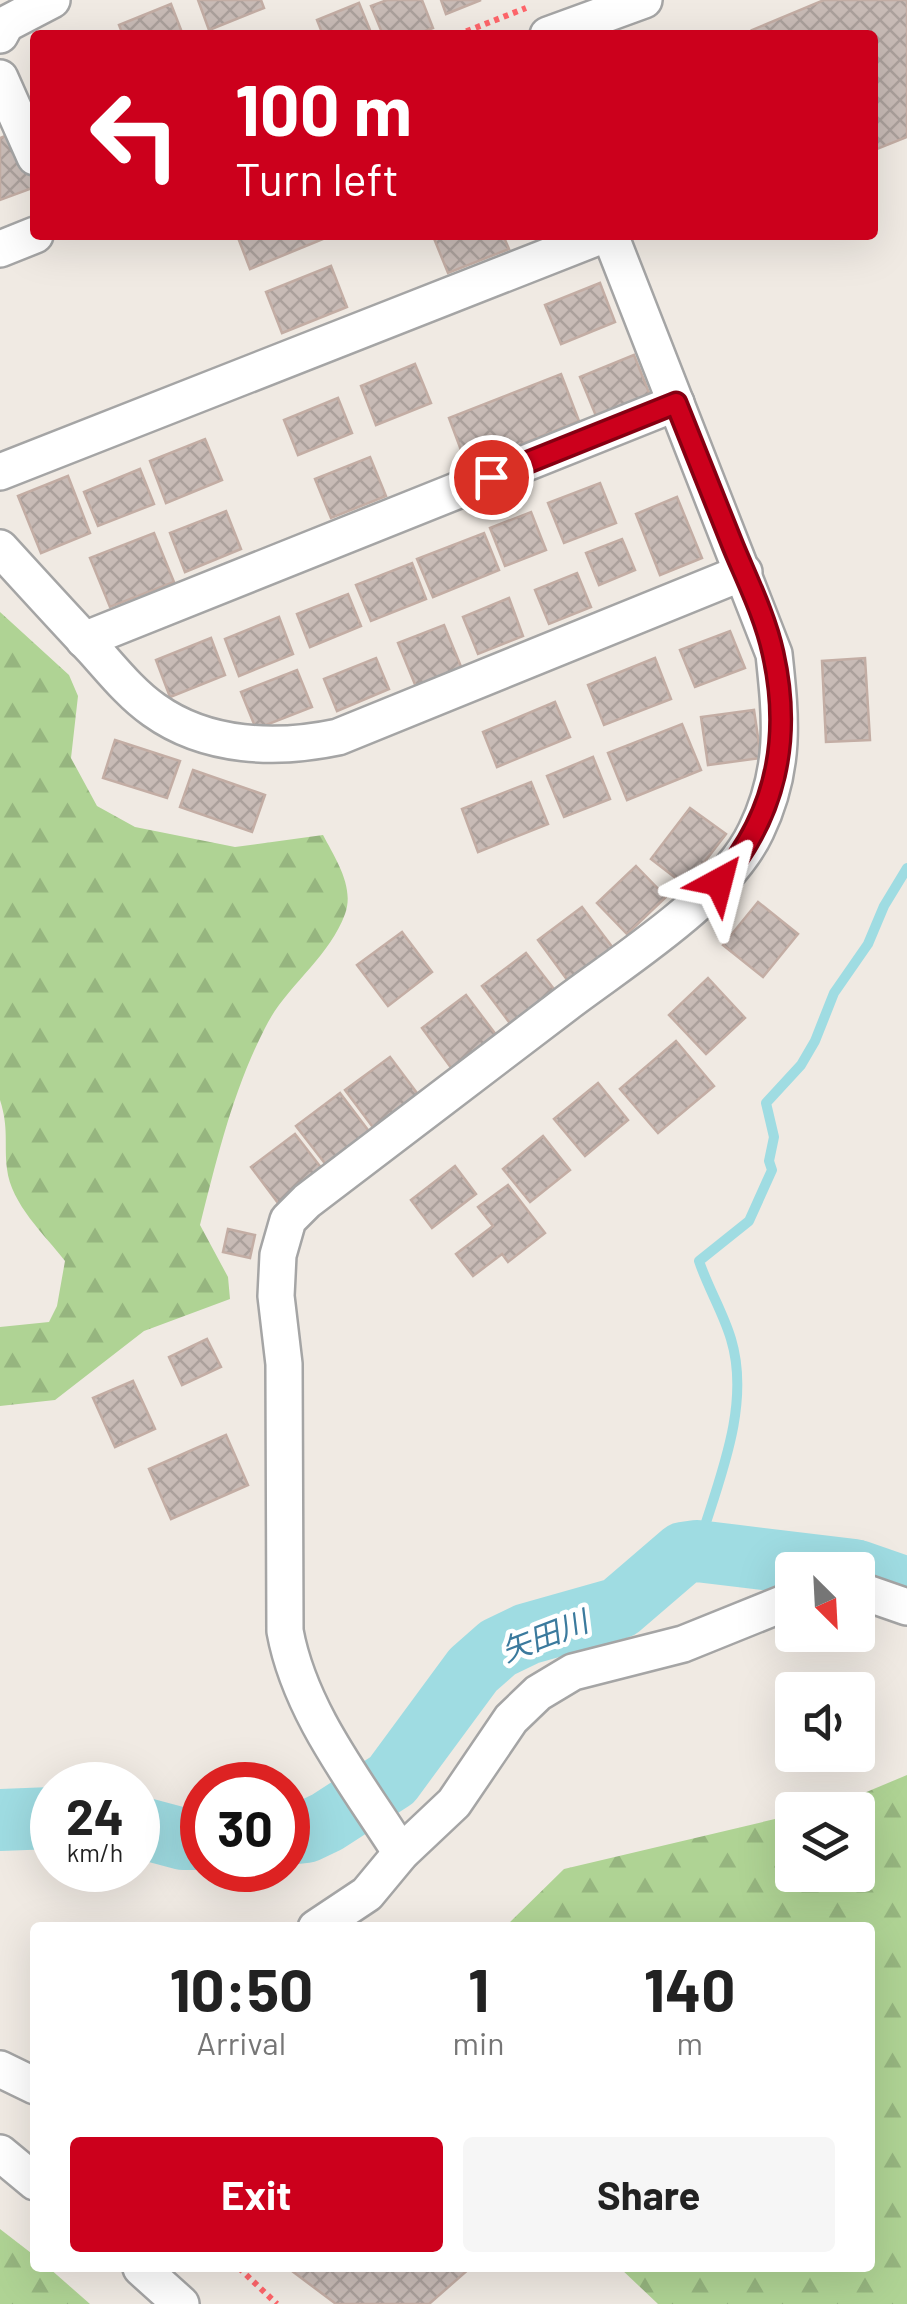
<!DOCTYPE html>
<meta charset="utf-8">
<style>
:root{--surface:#fff;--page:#f6f6f6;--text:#222;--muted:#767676;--accent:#cc001c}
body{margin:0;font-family:Barlow,"Noto Sans JP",sans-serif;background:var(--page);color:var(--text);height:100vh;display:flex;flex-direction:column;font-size:38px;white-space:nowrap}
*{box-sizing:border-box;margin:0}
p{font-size:32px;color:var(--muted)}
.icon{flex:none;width:55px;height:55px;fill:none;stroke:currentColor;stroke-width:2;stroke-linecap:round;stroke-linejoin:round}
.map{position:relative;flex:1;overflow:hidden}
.side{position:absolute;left:30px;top:1922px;width:845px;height:350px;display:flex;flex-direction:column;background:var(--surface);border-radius:10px;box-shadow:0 10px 40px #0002}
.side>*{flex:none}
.top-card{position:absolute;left:30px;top:30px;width:848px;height:210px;border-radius:10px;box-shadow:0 10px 40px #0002;background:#cc001c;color:#fff;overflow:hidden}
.needle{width:65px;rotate:156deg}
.tools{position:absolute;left:775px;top:1552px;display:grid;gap:20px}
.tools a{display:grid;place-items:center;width:100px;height:100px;border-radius:10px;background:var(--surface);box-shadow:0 10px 40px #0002;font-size:50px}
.speed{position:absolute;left:30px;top:1762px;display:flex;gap:20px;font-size:50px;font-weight:700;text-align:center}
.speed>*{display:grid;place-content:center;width:130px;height:130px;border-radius:50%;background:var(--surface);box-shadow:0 10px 40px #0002;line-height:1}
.speed small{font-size:25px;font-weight:400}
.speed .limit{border:15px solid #d22;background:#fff;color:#111}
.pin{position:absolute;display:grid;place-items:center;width:85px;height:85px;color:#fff;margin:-42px;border:5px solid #fff;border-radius:50%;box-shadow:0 2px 10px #0007}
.me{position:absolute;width:110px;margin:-55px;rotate:38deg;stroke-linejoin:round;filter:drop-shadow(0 0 8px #0008)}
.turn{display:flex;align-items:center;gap:35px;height:210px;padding:0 40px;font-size:45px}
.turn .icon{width:130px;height:130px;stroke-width:2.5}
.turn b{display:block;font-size:70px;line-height:85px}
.eta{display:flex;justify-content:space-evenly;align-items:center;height:170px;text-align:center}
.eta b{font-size:60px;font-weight:700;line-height:70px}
.primary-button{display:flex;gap:20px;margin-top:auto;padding:20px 40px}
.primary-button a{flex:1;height:115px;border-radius:10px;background:var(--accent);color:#fff;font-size:40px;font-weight:700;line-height:115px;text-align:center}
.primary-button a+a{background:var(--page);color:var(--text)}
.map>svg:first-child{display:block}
.forest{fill:url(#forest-firs)}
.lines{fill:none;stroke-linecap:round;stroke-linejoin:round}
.stream{stroke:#9fdce2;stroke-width:10}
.river{stroke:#9fdce2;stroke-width:62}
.building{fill:url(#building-cross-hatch);stroke:#c3ada4;stroke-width:2.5}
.minor-casing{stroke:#a5a5a5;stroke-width:40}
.path{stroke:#ff656a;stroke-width:6;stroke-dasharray:5 5;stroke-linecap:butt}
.minor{stroke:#fff;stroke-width:35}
.route-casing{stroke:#850012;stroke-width:25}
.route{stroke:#cc001c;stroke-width:18}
.labels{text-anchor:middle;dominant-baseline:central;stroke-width:9;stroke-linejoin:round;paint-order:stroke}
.water-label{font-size:30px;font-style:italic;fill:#3b7a9d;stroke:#fff}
</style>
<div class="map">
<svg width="907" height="2304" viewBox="0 0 907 2304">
<defs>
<pattern id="forest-firs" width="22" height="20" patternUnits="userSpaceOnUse" patternTransform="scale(2.5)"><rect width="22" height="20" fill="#afd394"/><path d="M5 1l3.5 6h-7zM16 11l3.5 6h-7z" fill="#96b57f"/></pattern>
<pattern id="building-cross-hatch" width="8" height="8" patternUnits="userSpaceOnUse" patternTransform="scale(2.5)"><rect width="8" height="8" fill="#c8bbb6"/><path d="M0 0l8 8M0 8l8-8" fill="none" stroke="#aba09c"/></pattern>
</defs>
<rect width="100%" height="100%" fill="#f0eae3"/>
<!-- forest -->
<g class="forest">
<path d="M0,612L69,675L78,696L71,758L97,806L135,827L235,847L323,835C335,858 355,887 345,914C329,958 285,987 265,1028C233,1090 217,1158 200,1225L228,1277L230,1299L144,1331L55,1400L0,1406V1327L49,1322L57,1306L65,1261C45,1235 11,1204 7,1169C4,1143 9,1128 0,1100Z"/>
<polygon points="907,1775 907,2304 658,2304 620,2268 870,2268 870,1928 505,1927 564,1869 792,1815 792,1875 858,1875 858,1810 811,1810 845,1801"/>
<polygon points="0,2229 35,2256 35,2268 49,2268 90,2304 0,2304"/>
</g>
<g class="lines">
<!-- stream -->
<path class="stream" d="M697,1551C716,1486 752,1408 731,1339C723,1312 708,1288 699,1261L749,1221L772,1170L769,1161L774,1137L766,1103L801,1065L815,1041L834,993L868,944L884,906L907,868"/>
<!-- river -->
<g class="river">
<polyline points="858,1571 907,1588"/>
<polyline points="0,1820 52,1818"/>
<polyline points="138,1827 183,1839 202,1839"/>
<polyline points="288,1834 306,1832 327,1822 392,1780 473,1670 498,1648 527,1634 619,1608 683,1553 697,1551 854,1570"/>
</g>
</g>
<!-- building -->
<g class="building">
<polygon points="198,0 261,0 264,8 209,30"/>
<polygon points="387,0 422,0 433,28 415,35 383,35 371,6"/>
<polygon points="441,0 481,0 446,14"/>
<polygon points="824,0 907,0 907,137 872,151 872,35 755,35 752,30"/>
<polygon points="359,3 372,35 323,35 317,20"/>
<polygon points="171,4 183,35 123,35 119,25"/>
<polygon points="15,132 35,187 0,200 0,138"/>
<polygon points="237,235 322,235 323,239 250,269"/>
<polygon points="503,235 509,249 448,273 433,236"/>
<polygon points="331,266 347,307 282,333 266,292"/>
<polygon points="600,283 615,322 561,344 545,305"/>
<polygon points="634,355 650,395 596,416 580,377"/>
<polygon points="415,364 431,403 376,425 361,386"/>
<polygon points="561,374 579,421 467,466 449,418"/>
<polygon points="338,398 352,433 298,455 284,420"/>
<polygon points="205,439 222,480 166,503 150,461"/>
<polygon points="370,457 386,496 331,518 315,479"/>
<polygon points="140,469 154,504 98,526 84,492"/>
<polygon points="68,476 90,533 41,553 18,496"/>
<polygon points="600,483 616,523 564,543 548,503"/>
<polygon points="677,497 702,558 660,575 636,514"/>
<polygon points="226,511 241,549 185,572 170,533"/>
<polygon points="531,512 546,550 505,566 490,528"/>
<polygon points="154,533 174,582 110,607 90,558"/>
<polygon points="484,533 499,570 433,597 417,559"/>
<polygon points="622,539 635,570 599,585 586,553"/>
<polygon points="412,563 426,599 371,621 356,585"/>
<polygon points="577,573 591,607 549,624 535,590"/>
<polygon points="348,594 361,626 310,647 297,614"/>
<polygon points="509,598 523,636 478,654 463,617"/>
<polygon points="279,617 293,654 239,676 225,639"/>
<polygon points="444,625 462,669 416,687 398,643"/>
<polygon points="730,631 745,668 695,687 680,650"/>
<polygon points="211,638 225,675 170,697 156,660"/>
<polygon points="376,658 389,689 337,711 324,679"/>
<polygon points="655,658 671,699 604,725 588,685"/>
<polygon points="865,658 870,740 826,742 822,661"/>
<polygon points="297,670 312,707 256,729 241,692"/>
<polygon points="555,702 570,737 497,767 483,732"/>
<polygon points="754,710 761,758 708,765 701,717"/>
<polygon points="682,724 701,770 627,800 608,753"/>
<polygon points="115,740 180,761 167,798 103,778"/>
<polygon points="593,757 610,799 564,817 547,776"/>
<polygon points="193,770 265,795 252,832 180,807"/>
<polygon points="531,782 548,824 478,852 462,809"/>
<polygon points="690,808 726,834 686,886 651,859"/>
<polygon points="636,866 666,897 627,934 597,903"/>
<polygon points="758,902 798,934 763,977 723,945"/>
<polygon points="582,907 613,948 568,981 538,940"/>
<polygon points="402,932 432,972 388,1006 357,965"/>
<polygon points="526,953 557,993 512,1026 482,986"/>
<polygon points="708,978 745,1018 706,1054 669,1015"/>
<polygon points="466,995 497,1036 452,1069 422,1028"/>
<polygon points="676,1041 714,1086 658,1133 620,1089"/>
<polygon points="390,1057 420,1097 375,1130 345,1090"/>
<polygon points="598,1083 628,1120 585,1156 554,1119"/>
<polygon points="340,1093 371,1134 327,1166 296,1126"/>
<polygon points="295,1134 326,1174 281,1207 251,1167"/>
<polygon points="543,1136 570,1170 530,1202 503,1169"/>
<polygon points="455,1166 476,1194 432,1228 411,1200"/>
<polygon points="508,1185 545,1233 508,1262 502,1254 473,1276 456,1254 493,1226 478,1207"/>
<polygon points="228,1229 255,1235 250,1258 223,1252"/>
<polygon points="207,1339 221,1367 182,1385 169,1357"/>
<polygon points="133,1381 155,1429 115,1447 93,1398"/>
<polygon points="226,1435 248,1485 171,1519 149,1469"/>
<polygon points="288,2268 470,2268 429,2304 336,2304"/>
</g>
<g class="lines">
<!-- minor casing -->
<g class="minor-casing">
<g id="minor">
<polyline points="0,35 6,24 52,0"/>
<polyline points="548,35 644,0"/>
<polyline points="0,78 35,157"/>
<polyline points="0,249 35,235"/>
<polyline points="0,472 603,235"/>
<path d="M0,548C31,582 62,616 94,650C112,670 131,694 154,710C207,748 277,750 338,737L744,572"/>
<polyline points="84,640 676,403"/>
<polyline points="858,1590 907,1607"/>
<path d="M401,1853C357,1783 300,1713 285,1631L284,1364L276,1296L278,1255L288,1220L307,1201C394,1135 480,1069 567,1003C625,959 725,897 756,831C786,769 781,719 774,654L610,235"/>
<polyline points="316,1928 367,1894 401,1853 454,1803 511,1719 538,1693 573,1672 683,1644 792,1600"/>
<polyline points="0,2069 35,2086"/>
<polyline points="0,2153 35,2182"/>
<polyline points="141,2268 181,2304"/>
</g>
</g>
<!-- path -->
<g class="path">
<polyline points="457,35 526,8"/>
<polyline points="239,2268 277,2304"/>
</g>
<!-- minor -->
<use href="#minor" class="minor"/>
</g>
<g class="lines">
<!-- route casing -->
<g class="route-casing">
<path id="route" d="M491,477L676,403C695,451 714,498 733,546C747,580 765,616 773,653C792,738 776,816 719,882"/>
</g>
<!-- route -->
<use href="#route" class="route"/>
</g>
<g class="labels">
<!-- water labels -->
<g class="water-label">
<text transform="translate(544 1635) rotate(-21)">矢田川</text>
</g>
</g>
</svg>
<div class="tools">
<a><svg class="needle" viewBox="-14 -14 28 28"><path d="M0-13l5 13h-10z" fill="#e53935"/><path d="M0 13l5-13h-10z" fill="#767676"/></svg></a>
<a><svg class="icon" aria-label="sound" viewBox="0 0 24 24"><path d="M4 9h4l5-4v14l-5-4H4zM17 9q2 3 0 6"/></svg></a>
<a><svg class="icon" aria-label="layers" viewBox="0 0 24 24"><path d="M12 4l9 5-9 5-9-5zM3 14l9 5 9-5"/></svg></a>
</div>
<div class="speed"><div>24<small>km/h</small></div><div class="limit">30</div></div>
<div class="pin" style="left:491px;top:477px;background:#d93025"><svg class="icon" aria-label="arrive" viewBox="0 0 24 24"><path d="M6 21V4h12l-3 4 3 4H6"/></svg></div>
<svg class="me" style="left:719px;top:882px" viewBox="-20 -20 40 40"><path d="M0-17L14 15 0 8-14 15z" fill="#cc001c" stroke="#fff" stroke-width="4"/></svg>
<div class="top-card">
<div class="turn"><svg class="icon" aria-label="left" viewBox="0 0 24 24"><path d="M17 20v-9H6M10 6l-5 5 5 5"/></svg><div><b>100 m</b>Turn left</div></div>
</div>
<section class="side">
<div class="eta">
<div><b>10:50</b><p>Arrival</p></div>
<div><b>1</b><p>min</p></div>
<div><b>140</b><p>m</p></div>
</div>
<div class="primary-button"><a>Exit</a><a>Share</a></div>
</section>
</div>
